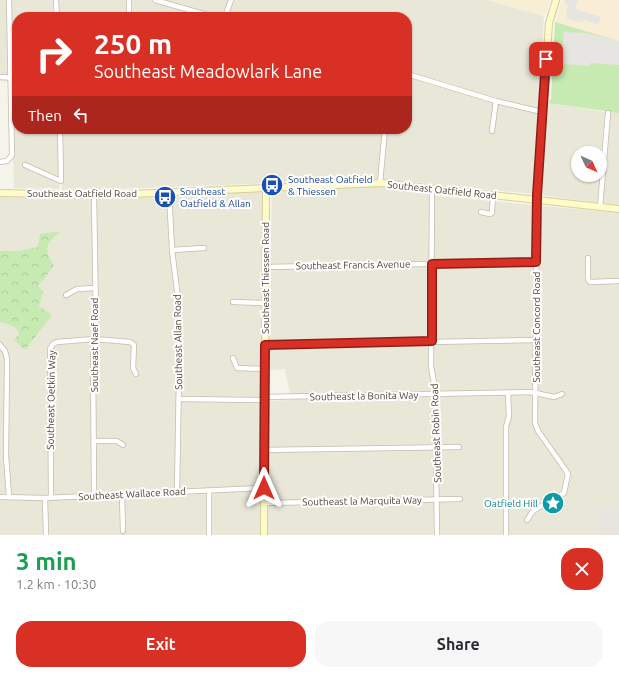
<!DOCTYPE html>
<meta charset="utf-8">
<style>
:root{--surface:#fff;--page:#f7f7f7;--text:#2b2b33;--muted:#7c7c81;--accent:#d93025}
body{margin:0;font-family:Ubuntu,sans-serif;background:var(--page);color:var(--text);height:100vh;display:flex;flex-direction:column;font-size:15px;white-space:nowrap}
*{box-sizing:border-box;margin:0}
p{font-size:13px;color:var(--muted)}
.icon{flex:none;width:22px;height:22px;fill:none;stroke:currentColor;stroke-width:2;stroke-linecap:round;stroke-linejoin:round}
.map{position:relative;height:535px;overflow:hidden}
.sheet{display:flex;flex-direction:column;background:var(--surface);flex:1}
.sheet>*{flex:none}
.guide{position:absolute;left:12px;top:12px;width:400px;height:122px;border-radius:16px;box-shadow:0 1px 3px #0004;background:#d93025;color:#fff;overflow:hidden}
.needle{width:26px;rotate:134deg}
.tools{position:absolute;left:571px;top:146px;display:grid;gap:8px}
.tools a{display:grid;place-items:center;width:36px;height:36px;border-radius:50%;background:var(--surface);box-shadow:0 1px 3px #0004;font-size:20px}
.pin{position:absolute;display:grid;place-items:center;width:34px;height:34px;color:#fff;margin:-17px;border-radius:8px;box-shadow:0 2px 6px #0006}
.me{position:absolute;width:44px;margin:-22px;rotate:0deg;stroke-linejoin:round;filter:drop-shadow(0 0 3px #0008)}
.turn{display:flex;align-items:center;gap:14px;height:84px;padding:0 16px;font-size:18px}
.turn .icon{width:52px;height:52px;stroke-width:2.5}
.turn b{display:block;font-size:28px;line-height:34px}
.then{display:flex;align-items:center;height:38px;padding:0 16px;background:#0003;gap:8px;font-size:15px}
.round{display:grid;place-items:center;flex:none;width:42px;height:42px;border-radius:16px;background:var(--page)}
.summary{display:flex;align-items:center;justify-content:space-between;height:68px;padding:0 16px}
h1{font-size:24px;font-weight:700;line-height:30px;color:#1e9e55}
.cta{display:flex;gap:8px;margin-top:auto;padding:8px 16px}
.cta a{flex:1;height:46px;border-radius:16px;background:var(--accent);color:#fff;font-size:16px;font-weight:700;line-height:46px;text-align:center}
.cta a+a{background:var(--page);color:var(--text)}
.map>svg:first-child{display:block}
.residential{fill:#e9e7d8}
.commercial{fill:#f7eed5}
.industrial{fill:#e8e5de}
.forest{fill:url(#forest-crowns)}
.green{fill:#c7eab2}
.parking{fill:#e7e5e1}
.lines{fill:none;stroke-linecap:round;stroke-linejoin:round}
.street-casing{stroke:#c1bdac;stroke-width:6}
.secondary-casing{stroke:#d6d099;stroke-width:8}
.street{stroke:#fff;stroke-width:4.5}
.secondary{stroke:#fffbca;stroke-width:6}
.route-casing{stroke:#8d1f18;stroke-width:10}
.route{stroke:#d93025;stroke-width:7}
.labels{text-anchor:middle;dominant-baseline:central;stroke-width:4;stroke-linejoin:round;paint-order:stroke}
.transit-label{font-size:10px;fill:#164399;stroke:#fff;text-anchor:start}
.street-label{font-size:10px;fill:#494538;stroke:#fff}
.culture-label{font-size:10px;fill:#0d838f;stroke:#fff;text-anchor:end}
</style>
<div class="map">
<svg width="619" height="535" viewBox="0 0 619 535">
<defs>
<pattern id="forest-crowns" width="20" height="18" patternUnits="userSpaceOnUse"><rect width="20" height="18" fill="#c7eab2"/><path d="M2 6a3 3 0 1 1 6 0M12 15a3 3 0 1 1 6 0" fill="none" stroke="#acca9a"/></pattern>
</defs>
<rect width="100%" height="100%" fill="#f5f4ea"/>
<!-- residential -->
<g class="residential">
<polygon points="0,0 53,0 53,17 17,17 17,129 57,129 59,189 14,188 11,82 0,81"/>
<polygon points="59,0 486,0 544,16 533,194 384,179 62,191 61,129 407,129 407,17 59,17"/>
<polygon points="548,103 605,112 600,173 600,153 578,153 578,175 600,175 597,203 540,195"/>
<polygon points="611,112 619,113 619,205 603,203"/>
<polygon points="378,185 436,196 619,213 619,507 596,508 596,535 268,535 268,401 291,400 285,369 268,370 272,192"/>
<polygon points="263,192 261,535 0,535 0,194"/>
</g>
<!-- commercial -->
<g class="commercial">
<polygon points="486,0 550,0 544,16"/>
<polygon points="562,0 619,0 619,41 555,22"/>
</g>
<!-- industrial -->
<rect class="industrial" x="596" y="507" width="23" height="28"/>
<!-- forest -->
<path class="forest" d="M56,232H61C44,243 44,250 54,266L38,286L43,292L39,306L52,315L25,350L14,340L19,334C17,325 8,324 0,322V251H19L38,247L40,234Z"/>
<!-- green -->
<polygon class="green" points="555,22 619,41 619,113 548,103 551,99"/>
<!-- parking -->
<g class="parking">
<polygon points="566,0 578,0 575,9 601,17 598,24 584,20 583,23 566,18 568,5 565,4"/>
<polygon points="564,32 587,33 619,41 619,65 590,63 590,66 561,64"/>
</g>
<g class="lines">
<!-- street casing -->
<g class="street-casing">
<g id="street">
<polyline points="56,0 57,17"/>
<polyline points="155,0 214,17"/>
<polyline points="129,17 129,0"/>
<polyline points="225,17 231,0"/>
<polyline points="407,74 496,101 542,112"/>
<polyline points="0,77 17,78"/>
<polyline points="492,131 496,101"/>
<polyline points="0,162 7,161 12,155 9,0"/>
<polyline points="25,165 61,181 60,129"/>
<polyline points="380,183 385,129"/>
<polyline points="432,188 431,366 435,389 437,535"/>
<polyline points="169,192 172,250 180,314 177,492"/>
<polyline points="94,195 96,322 93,348 94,495"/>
<polyline points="600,207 608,113"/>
<polyline points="481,212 490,214 492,213 493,195"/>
<polyline points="172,250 204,248"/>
<polyline points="588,258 588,279 590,282 619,281"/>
<polyline points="265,267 537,262"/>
<polyline points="66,295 77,289 94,288"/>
<polyline points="233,302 265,303"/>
<polyline points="0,345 5,351 7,359 6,456 9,496"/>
<polyline points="265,345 537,340"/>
<polyline points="233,358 237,368 265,369"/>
<polyline points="264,397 531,392 554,397 562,394"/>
<polyline points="179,399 264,400"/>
<polyline points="94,441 117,441 123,445"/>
<polyline points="264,450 459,447"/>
<polyline points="209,491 209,535"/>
<polyline points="122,494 123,531"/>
<polyline points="0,497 45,498 264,488"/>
<polyline points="51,497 50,349 53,344 57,342 94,339 130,342 134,345 133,368 136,374"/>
<polyline points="45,498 46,535"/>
<polyline points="264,503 460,499"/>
<polyline points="527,520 533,511 564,493 568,474 565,469 538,431 535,423 537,200"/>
<polyline points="506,535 506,427 509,416 508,393"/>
</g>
</g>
<!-- secondary casing -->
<g class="secondary-casing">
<g id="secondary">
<polyline points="0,193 94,195 131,194 382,183 619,209"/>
<polyline points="537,200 549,23 556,0"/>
<polyline points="264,535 266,189"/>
</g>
</g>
<!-- street -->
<use href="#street" class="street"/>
<!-- secondary -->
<use href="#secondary" class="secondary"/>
</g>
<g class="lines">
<!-- route casing -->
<g class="route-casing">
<polyline id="route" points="264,488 265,345 432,341 432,264 536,262 537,195 546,59"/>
</g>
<!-- route -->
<use href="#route" class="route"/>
</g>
<!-- icons -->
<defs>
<g id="bus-disc" transform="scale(1.15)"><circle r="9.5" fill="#1a4fb4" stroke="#fff"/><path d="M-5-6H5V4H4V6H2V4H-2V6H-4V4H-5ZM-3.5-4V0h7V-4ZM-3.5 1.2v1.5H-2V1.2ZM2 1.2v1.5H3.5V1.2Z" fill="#fff"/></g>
<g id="sight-disc" transform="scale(1.15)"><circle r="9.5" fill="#0f9aa8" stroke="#fff"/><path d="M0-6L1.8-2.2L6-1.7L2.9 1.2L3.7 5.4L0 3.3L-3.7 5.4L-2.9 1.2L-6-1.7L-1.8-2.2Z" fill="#fff"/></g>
</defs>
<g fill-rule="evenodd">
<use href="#bus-disc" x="272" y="185"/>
<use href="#bus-disc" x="165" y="197"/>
<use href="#sight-disc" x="553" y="503"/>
</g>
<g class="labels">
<!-- transit labels -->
<g class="transit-label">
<text x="288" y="179">Southeast Oatfield<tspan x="288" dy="12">&amp; Thiessen</tspan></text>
<text x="180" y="191">Southeast<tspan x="180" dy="12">Oatfield &amp; Allan</tspan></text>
</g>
<!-- street labels -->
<g class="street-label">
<text transform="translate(442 190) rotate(6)">Southeast Oatfield Road</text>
<text x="82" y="193">Southeast Oatfield Road</text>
<text transform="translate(353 265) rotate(-1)">Southeast Francis Avenue</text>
<text transform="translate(265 278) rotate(-90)">Southeast Thiessen Road</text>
<text transform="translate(536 327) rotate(-90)">Southeast Concord Road</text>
<text transform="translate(178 342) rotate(-91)">Southeast Allan Road</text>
<text transform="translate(94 345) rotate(-90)">Southeast Naef Road</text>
<text transform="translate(364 396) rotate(-1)">Southeast la Bonita Way</text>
<text transform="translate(51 400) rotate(-89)">Southeast Oetkin Way</text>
<text transform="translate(436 433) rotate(-92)">Southeast Robin Road</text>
<text transform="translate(132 494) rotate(-3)">Southeast Wallace Road</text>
<text transform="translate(362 501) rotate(-1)">Southeast la Marquita Way</text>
</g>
<!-- culture labels -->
<g class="culture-label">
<text x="538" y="503">Oatfield Hill</text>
</g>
</g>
</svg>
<div class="tools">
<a><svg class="needle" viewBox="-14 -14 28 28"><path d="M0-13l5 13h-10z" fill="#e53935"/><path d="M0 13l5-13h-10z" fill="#7c7c81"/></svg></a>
</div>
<div class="pin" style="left:546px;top:59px;background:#d93025"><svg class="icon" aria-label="arrive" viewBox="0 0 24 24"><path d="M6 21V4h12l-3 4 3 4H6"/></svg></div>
<svg class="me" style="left:264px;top:488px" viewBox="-20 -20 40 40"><path d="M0-17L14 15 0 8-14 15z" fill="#d93025" stroke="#fff" stroke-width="4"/></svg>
<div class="guide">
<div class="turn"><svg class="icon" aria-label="right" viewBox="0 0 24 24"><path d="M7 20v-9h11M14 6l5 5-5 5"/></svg><div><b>250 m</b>Southeast Meadowlark Lane</div></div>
<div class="then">Then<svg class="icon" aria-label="left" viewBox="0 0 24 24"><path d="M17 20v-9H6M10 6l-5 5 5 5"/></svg></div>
</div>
</div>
<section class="sheet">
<div class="summary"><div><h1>3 min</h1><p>1.2 km · 10:30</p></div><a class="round" style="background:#d93025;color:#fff"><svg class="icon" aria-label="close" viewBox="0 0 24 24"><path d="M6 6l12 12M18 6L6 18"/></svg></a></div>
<div class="cta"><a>Exit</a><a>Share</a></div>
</section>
